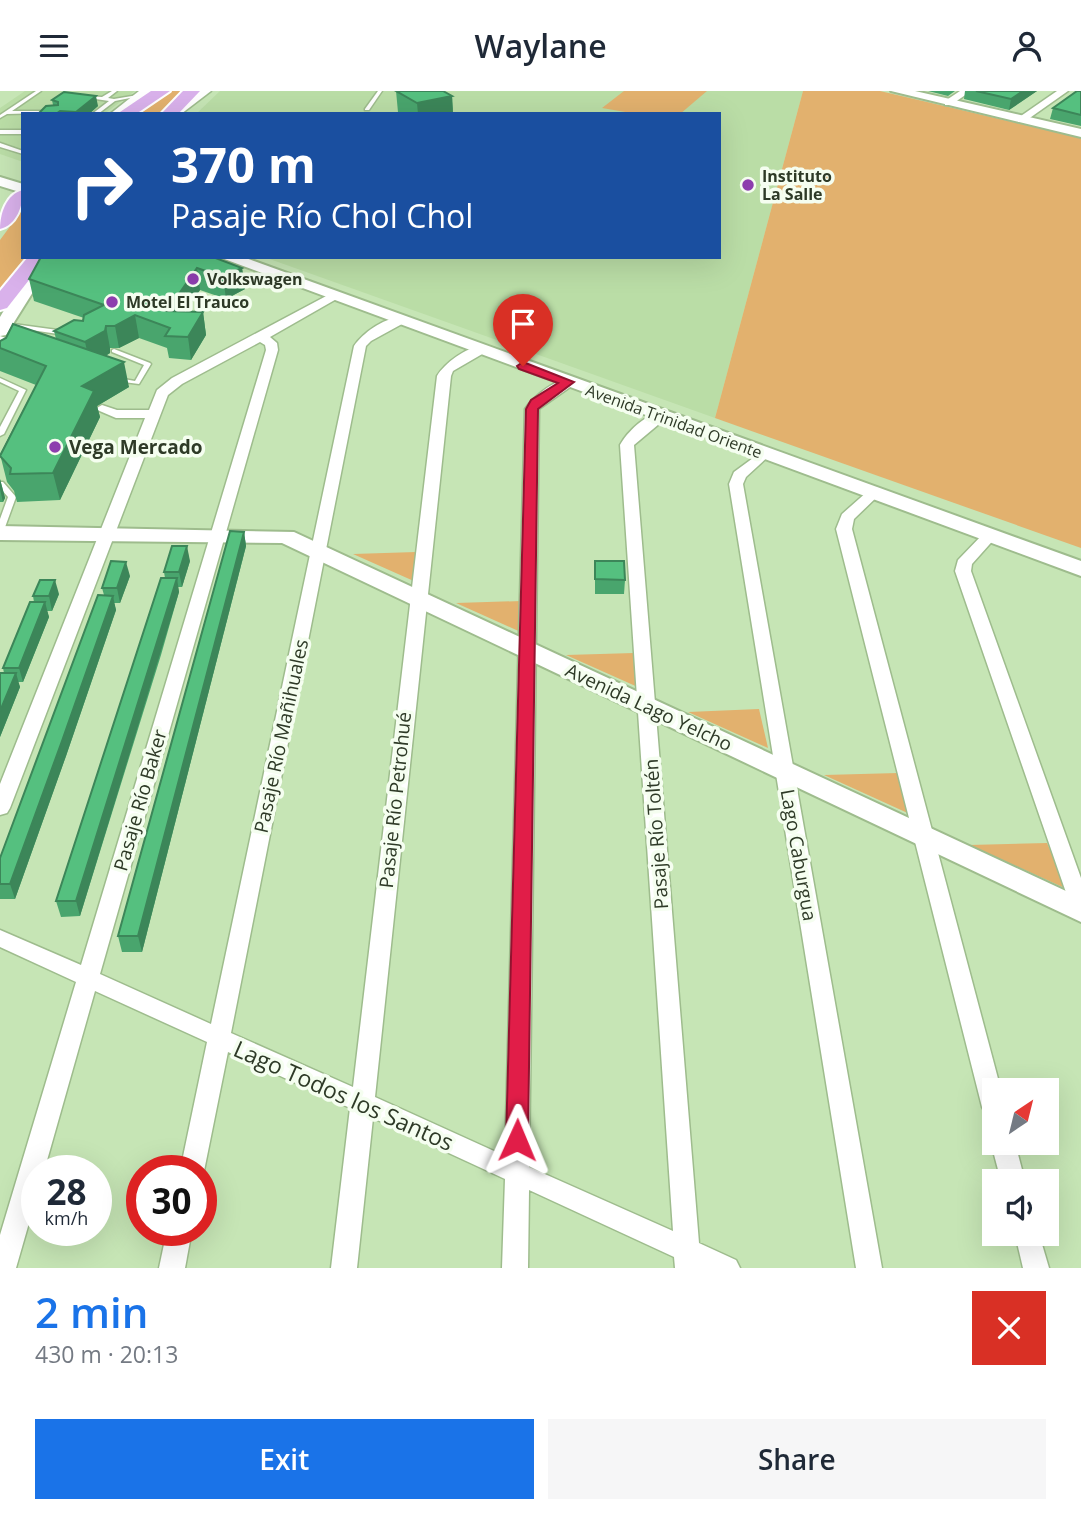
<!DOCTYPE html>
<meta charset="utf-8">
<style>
:root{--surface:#fff;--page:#f6f6f7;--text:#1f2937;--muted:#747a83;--accent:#1a73e8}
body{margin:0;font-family:"Open Sans",sans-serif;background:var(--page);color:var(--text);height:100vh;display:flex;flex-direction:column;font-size:26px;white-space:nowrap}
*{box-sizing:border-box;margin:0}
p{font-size:23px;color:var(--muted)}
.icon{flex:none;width:38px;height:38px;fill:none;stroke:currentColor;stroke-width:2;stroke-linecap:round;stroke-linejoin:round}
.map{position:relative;height:1177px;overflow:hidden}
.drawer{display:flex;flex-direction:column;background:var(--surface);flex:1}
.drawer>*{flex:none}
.guide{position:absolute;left:21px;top:21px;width:700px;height:147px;border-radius:0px;box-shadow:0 7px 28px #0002;background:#1a4fa0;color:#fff;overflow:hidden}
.needle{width:46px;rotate:35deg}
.fabs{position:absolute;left:982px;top:987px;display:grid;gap:14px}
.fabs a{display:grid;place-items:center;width:77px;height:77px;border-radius:0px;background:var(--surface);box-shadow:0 7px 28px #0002;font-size:35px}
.speed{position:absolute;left:21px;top:1064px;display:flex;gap:14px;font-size:35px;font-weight:700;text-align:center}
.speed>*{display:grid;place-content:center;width:91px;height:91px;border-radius:50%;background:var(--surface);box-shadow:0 7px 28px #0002;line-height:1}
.speed small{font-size:18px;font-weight:400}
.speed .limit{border:10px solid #d22;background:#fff;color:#111}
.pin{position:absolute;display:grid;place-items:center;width:60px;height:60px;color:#fff;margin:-72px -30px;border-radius:50% 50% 50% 0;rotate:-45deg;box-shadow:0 0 7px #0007}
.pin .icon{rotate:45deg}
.me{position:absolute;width:77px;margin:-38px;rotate:1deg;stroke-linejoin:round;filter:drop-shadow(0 0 5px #0008)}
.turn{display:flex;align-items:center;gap:24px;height:147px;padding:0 35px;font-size:32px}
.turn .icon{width:91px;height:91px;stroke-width:2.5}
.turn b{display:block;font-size:49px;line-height:60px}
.round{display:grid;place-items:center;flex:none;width:74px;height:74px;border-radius:0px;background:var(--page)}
.head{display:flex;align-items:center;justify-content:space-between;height:119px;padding:0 35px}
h1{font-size:42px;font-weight:600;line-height:52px;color:var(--accent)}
.cta{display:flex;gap:14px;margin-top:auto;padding:14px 35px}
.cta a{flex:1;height:80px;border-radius:0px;background:var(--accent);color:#fff;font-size:28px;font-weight:600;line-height:80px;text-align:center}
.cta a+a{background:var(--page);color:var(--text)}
header{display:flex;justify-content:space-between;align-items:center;height:91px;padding:0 35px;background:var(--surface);font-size:32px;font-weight:600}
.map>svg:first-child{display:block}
.built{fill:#badda6}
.green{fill:#e2b16e}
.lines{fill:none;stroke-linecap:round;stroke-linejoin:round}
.lane-casing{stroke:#9ebc8d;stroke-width:3}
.street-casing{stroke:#9ebc8d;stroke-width:3}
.secondary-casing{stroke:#9ebc8d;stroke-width:4}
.primary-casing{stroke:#fff;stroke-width:4}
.lane{fill:#fff;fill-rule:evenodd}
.street{fill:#fff;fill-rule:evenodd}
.secondary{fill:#fff;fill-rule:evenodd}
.primary{fill:#d9b1eb;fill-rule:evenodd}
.wall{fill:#49a56d}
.shaded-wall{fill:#3c8659}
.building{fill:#55c07f;stroke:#3c8659;stroke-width:2}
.route{fill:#e11d48;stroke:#92132f;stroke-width:2}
.poi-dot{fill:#8d3eae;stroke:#f5fef0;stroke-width:2.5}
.labels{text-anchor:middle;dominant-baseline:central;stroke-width:7;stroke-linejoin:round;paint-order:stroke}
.far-poi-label{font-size:16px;font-weight:bold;fill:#2e3a27;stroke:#f5fef0;text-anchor:start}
.far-street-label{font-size:16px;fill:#2e3a27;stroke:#f5fef0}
.poi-label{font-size:19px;font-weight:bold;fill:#2e3a27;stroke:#f5fef0;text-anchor:start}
.street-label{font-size:19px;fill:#2e3a27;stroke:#f5fef0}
.near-street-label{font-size:23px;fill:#2e3a27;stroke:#f5fef0}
</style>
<header><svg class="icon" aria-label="menu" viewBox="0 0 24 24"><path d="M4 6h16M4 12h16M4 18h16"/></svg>Waylane<svg class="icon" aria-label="person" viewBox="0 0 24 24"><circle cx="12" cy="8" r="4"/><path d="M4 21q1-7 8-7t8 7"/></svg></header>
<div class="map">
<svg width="1081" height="1177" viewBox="0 0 1081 1177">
<rect width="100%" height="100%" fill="#c6e5b5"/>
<!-- built -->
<g class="built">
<polygon points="25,0 135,0 104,23 23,23 23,71 0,63 0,17"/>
<polygon points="220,0 803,0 715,327 264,166 719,166 719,23 196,23"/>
</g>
<!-- green -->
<g class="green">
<polygon points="167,0 184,0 161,23 132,23"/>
<polygon points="624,0 707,0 680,23 637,23 602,17"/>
<polygon points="803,0 880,0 1081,47 1081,457 715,327"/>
<polygon points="23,118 23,166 27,166 0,205 0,149"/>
<polygon points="416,461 416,491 353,463"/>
<polygon points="521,510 523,542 456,512"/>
<polygon points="634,562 640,597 566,564"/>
<polygon points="759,618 768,657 688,621"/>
<polygon points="898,682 912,724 824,684"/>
<polygon points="1047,752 1067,798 969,754"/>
</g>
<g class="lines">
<!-- lane casing -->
<g class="lane-casing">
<g id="lane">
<polygon points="36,0 41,0 12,20 42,20 44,21 44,22 7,23 0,27 0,24"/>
<polygon points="112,0 117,0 108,7 114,8 138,4 140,5 115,10 98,23 92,23 109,10 82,6 84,5 102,6"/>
<polygon points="378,0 382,0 369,19 365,19 365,18"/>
<rect x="0" y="39" width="23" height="4"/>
<polygon points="0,52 23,60 23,63 0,56"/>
<polygon points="6,232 65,240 68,242 65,244 4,235 4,233"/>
<polygon points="0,245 18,251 19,252 16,254 0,249"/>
<polygon points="114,258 150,272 151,273 139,293 116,290 116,288 118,287 135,290 144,274 112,261 112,259"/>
<polygon points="0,287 26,299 4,343 0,345 0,336 19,300 0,291"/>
<polygon points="0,391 3,391 16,406 4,439 0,441 0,428 8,406 0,397"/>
</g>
</g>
<!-- street casing -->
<g class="street-casing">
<g id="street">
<polygon points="139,0 150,0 121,23 110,23"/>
<polygon points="200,0 211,0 181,23 169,23"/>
<polygon points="960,0 971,0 951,14 945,14 945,10"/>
<polygon points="1057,0 1068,0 1024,31 1018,31 1018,27"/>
<path d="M330,203L340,206L270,246L277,252L278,259L100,883L211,933L354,255C363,242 386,225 402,227V233L371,250L366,255L231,942L353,996L437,285C445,272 468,254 484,256V262L453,280L451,285L375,1006L505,1065L525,318C533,306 557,286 573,288V294L539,318L529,1076L673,1140L620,354C627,341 649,319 665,322V328L634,354L699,1152L736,1169L740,1177H675L674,1166L529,1099L528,1177H502L505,1088L373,1027L357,1177H331L350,1017L228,961L204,1080L201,1086V1080H180L207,951L95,900L44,1080H37V1104L16,1177H0V1144L76,891L0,856V839L81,874L266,259L265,254L260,251L182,293L168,304L10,717L7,722L0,724V693L145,327H116L95,318L102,314L117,319H149L157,299L172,287Z"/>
<polygon points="764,359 771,363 746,386 743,393 882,1177 856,1177 729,393 734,381"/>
<polygon points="873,399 880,403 854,428 852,438 1001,999 994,999 994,1026 986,1023 982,1016 836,438 842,423 868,400"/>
<polygon points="989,440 997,445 972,473 971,480 1081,787 1081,824 1074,822 1071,816 955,480 958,469 984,442"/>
<polygon points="994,1046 994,1052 1015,1052 1025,1090 1001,1090 991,1052"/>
<polygon points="167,1139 192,1139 185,1177 159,1177"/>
<polygon points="1015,1143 1039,1143 1049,1177 1023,1177"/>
</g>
</g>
<!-- secondary casing -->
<g class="secondary-casing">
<g id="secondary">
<polygon points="891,0 915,0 1081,38 1081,46"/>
<polygon points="0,86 23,93 23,102 0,95"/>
<polygon points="219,166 243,166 1081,470 1081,485"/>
<polygon points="33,170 41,175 33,201 6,244 0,245 0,226 15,201 25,175"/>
<polygon points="0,435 294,441 1081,807 1081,831 282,452 0,449"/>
</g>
</g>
<!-- primary casing -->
<g class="primary-casing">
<g id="primary">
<polygon points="151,0 170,0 136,23 117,23"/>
<polygon points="183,0 200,0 178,23 161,23"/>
<path d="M23,99C23,114 17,134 0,138C0,123 6,103 23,99Z"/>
<polygon points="28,166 47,166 7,217 0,219 0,200"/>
</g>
</g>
<!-- lane -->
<use href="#lane" class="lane"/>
<!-- street -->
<use href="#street" class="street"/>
<!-- secondary -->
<use href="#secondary" class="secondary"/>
<!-- primary -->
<use href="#primary" class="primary"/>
</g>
<!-- wall -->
<g class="wall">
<polygon points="396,0 452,5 453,23 400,23 398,21"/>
<polygon points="928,0 955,0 948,5"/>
<polygon points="965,0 1037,0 1009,19 964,8"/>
<polygon points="1081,0 1081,35 1050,28 1053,17"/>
<polygon points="52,9 98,15 89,23 38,23 53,14"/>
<polygon points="41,166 242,177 245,198 226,208 200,199 185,220 203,221 206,244 191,269 169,267 167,257 139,247 119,257 110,257 110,262 106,265 129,296 97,315 100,326 60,409 17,411 14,400 7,391 0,363 36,294 0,280 0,250 56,248 54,240 83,230 84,227 34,210 29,188"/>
<polygon points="0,388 5,407 3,411 0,411"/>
<polygon points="244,441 246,455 142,861 122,861 118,845"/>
<polygon points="190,470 182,496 178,496 179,501 161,564 80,825 61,826 56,810 165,487 164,481"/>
<polygon points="595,470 625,489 624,503 595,503"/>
<polygon points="130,485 120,512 114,512 116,519 66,665 15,808 0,808 0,767 104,504 102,497"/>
<polygon points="59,503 52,520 47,520 49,526 23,591 18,591 20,596 0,646 0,582 4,582 3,577 34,511 33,505"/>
</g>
<!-- shaded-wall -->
<g class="shaded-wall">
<polygon points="1023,0 1037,0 1009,19 1011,8"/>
<polygon points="96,5 98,15 89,23 77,23 76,21"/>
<polygon points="452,5 453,23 418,23 417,12"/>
<polygon points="197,177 200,199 171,241 167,220"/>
<polygon points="242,177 245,198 226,208 223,186"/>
<polygon points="203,221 206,244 191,269 188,246"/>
<polygon points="135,224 139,247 119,257 115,235"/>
<polygon points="106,235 110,257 110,262 90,273 85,251"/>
<polygon points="124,271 129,296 97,315 100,326 60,409 53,382 82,295"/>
<polygon points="0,388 5,407 3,411 0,398"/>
<polygon points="244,441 246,455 142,861 138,845"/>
<polygon points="187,455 190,470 182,496 179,481"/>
<polygon points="126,471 130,485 120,512 117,497"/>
<polygon points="177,487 179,501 80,825 76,810"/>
<polygon points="55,489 59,503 52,520 49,505"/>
<polygon points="113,505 116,519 66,665 15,808 10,793"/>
<polygon points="45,511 49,526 23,591 19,577"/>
<polygon points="16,582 20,596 0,646 0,620"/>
</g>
<!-- building -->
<g class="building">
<polygon points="396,0 443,0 452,5 417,12"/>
<polygon points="976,0 1023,0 1011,8"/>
<polygon points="1077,0 1081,0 1081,24 1053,17"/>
<polygon points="64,1 96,5 76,21 60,20 56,23 38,23 46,15 58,14 58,11 52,9"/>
<polygon points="41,166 213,166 242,177 223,186 197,177 167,220 203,221 188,246 165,245 170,237 135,224 115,235 106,235 105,240 85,251 54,240 74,229 83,230 84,224 104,214 29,188"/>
<polygon points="13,233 124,271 82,295 94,300 53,382 10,383 11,377 0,365 46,275 0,257 0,250 6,247"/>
<polygon points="230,440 244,441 138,845 118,845"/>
<polygon points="172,455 187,455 179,481 164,481"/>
<polygon points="111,470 126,471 117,497 102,497"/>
<polygon points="595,470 624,470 625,489 595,488"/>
<polygon points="161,487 177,487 76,810 56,810"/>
<polygon points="40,489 55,489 49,505 33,505"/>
<polygon points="98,504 113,505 62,650 10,793 0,793 0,767"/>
<polygon points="30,511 45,511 19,577 3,577"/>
<polygon points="0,582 16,582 0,620"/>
</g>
<!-- route -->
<polygon class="route" points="523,271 574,291 538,318 528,1049 525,1056 517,1059 509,1056 506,1049 526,318 531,309 558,292 519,278 517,275"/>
<!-- markers -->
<g class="poi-dot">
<circle cx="748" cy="94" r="7"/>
<circle cx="193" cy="188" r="7"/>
<circle cx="112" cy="211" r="7"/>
<circle cx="55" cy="356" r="7"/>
</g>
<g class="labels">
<!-- far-poi labels -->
<g class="far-poi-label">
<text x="762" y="85">Instituto<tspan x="762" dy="18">La Salle</tspan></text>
<text x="207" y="188">Volkswagen</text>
<text x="126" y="211">Motel El Trauco</text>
</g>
<!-- far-street labels -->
<g class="far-street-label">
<text transform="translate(674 330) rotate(20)">Avenida Trinidad Oriente</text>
</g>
<!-- poi labels -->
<g class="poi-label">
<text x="69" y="356">Vega Mercado</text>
</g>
<!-- street labels -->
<g class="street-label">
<text transform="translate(649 616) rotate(25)">Avenida Lago Yelcho</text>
<text transform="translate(281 645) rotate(-78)">Pasaje Río Mañihuales</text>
<text transform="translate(140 709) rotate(-74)">Pasaje Río Baker</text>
<text transform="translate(395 709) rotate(-84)">Pasaje Río Petrohué</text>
<text transform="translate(656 743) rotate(-94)">Pasaje Río Toltén</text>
<text transform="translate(799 764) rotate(80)">Lago Caburgua</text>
</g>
<!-- near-street labels -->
<g class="near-street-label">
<text transform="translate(344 1004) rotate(24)">Lago Todos los Santos</text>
</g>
</g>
</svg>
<div class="fabs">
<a><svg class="needle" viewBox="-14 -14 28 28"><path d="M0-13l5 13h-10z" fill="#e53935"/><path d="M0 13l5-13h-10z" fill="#747a83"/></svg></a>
<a><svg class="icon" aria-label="sound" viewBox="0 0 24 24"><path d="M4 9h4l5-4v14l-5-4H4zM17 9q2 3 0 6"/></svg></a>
</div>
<div class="speed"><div>28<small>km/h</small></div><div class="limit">30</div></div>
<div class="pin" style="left:523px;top:275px;background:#d93025"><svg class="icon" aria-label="arrive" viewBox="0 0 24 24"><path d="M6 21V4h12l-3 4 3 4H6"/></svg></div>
<svg class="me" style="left:517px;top:1049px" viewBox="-20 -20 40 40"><path d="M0-17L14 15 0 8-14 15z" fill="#e11d48" stroke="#fff" stroke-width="4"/></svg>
<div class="guide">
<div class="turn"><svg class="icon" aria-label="right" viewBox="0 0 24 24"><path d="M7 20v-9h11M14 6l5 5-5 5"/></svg><div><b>370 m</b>Pasaje Río Chol Chol</div></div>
</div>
</div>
<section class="drawer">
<div class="head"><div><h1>2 min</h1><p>430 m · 20:13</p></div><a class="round" style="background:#d93025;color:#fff"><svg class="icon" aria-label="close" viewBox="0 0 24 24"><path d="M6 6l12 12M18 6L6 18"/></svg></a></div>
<div class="cta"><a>Exit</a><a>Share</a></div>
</section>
